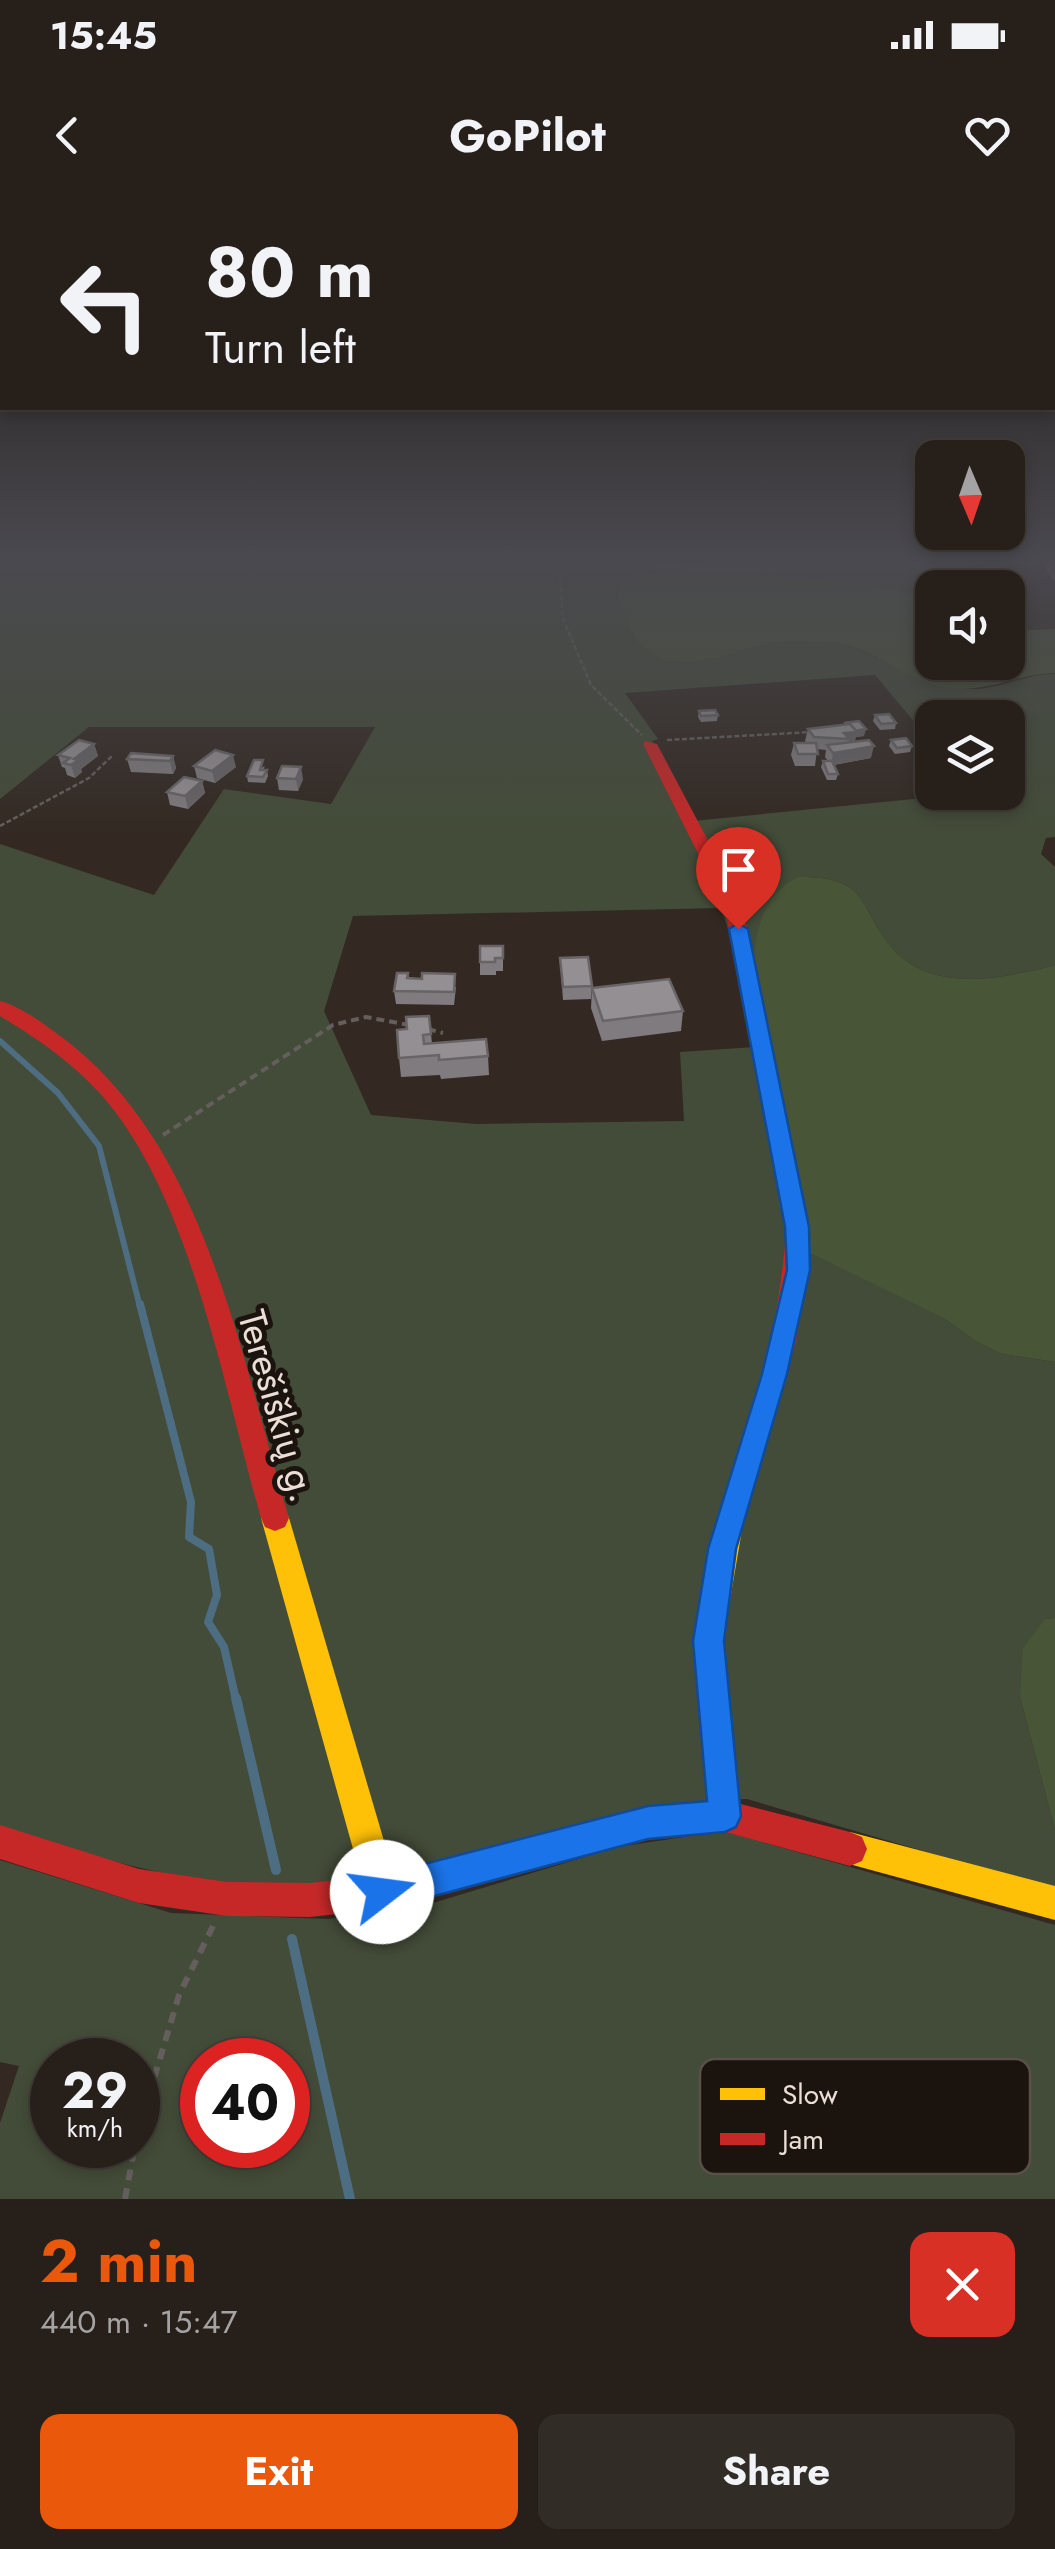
<!DOCTYPE html>
<meta charset="utf-8">
<style>
:root{--surface:#261f1a;--page:#322c27;--text:#f1f3f6;--muted:#a4a2a2;--line:#423d39;--accent:#ea580c}
body{margin:0;font-family:Jost,sans-serif;background:var(--page);color:var(--text);height:100vh;display:flex;flex-direction:column;font-size:38px;white-space:nowrap}
*{box-sizing:border-box;margin:0}
p{font-size:32px;color:var(--muted)}
.icon{flex:none;width:55px;height:55px;fill:none;stroke:currentColor;stroke-width:2;stroke-linecap:round;stroke-linejoin:round}
.map{position:relative;height:1999px;overflow:hidden}
.panel{display:flex;flex-direction:column;background:var(--surface);flex:1}
.panel>*{flex:none}
.guide{position:absolute;left:0px;top:0px;width:1055px;height:210px;box-shadow:0 5px 15px #0003,0 0 0 2px var(--line);background:#261f1a;color:var(--text);overflow:hidden}
.needle{width:65px;rotate:178deg}
.controls{position:absolute;left:915px;top:240px;display:grid;gap:20px}
.controls a{display:grid;place-items:center;width:110px;height:110px;border-radius:20px;background:var(--surface);box-shadow:0 5px 15px #0003,0 0 0 2px var(--line);font-size:50px}
.speed{position:absolute;left:30px;top:1838px;display:flex;gap:20px;font-size:50px;font-weight:700;text-align:center}
.speed>*{display:grid;place-content:center;width:130px;height:130px;border-radius:50%;background:var(--surface);box-shadow:0 5px 15px #0003,0 0 0 2px var(--line);line-height:1}
.speed small{font-size:25px;font-weight:400}
.speed .limit{border:15px solid #d22;background:#fff;color:#111}
.pin{position:absolute;display:grid;place-items:center;width:85px;height:85px;color:#fff;margin:-102px -42px;border-radius:50% 50% 50% 0;rotate:-45deg;box-shadow:0 0 10px #0007}
.pin .icon{rotate:45deg}
.me{position:absolute;width:110px;margin:-55px;rotate:75deg;stroke-linejoin:round;filter:drop-shadow(0 0 8px #0008)}
.turn{display:flex;align-items:center;gap:35px;height:210px;padding:0 40px;font-size:45px}
.turn .icon{width:130px;height:130px;stroke-width:2.5}
.turn b{display:block;font-size:70px;line-height:85px}
.round{display:grid;place-items:center;flex:none;width:105px;height:105px;border-radius:20px;background:var(--page)}
.summary{display:flex;align-items:center;justify-content:space-between;height:170px;padding:0 40px}
h1{font-size:60px;font-weight:700;line-height:75px;color:var(--accent)}
.button{display:flex;gap:20px;margin-top:auto;padding:20px 40px}
.button a{flex:1;height:115px;border-radius:20px;background:var(--accent);color:#fff;font-size:40px;font-weight:700;line-height:115px;text-align:center}
.button a+a{background:var(--page);color:var(--text)}
.status{display:flex;justify-content:space-between;align-items:center;height:70px;padding:0 50px;background:var(--surface);direction:ltr}
.status svg{height:28px;fill:currentColor}
header{display:flex;justify-content:space-between;align-items:center;height:130px;padding:0 40px;background:var(--surface);font-size:45px;font-weight:700}
.map>svg:first-child{display:block}
.green{fill:#434c38;fill-rule:evenodd}
.forest{fill:#485537}
.lines{fill:none;stroke-linecap:round;stroke-linejoin:round}
.stream-far2{stroke:#4d6d83;stroke-width:6}
.stream-far1{stroke:#4d6d83;stroke-width:8}
.stream{stroke:#4d6d83;stroke-width:10}
.path-far2{stroke:#645f5c;stroke-width:2.5;stroke-dasharray:5 2.5;stroke-linecap:butt}
.path-far1{stroke:#645f5c;stroke-width:4;stroke-dasharray:8 5;stroke-linecap:butt}
.path{stroke:#645f5c;stroke-width:6;stroke-dasharray:11 8;stroke-linecap:butt}
.slow{fill:#ffc107;fill-rule:evenodd}
.jam{fill:#c62828;fill-rule:evenodd}
.wall{fill:#7f7b7e}
.shaded-wall{fill:#686466}
.building{fill:#948f92;stroke:#686466;stroke-width:2.5}
.route{fill:#1a73e8;stroke:#114b97;stroke-width:2.5}
.labels{text-anchor:middle;dominant-baseline:central;stroke-width:10;stroke-linejoin:round;paint-order:stroke}
.street-label{font-size:38px;fill:#eaded6;stroke:#1b130d}
.key{fill:#1b130d;stroke:#595049;stroke-width:2.5}
.key-label{font-size:28px;fill:#eaded6}
</style>
<div class="status"><b>15:45</b><svg viewBox="0 0 49 12"><path d="M0 12V9h3v3zM5 12V6h3v6zM10 12V3h3v9zM15 12V0h3v12zM26 1h20v11H26zM47 4h2v5h-2z"/></svg></div>
<header><svg class="icon" aria-label="back" viewBox="0 0 24 24"><path d="M15 5l-7 7 7 7"/></svg>GoPilot<svg class="icon" aria-label="heart" viewBox="0 0 24 24"><path d="M12 20l-8-8c-3-5 5-10 8-4 3-6 11-1 8 4z"/></svg></header>
<div class="map">
<svg width="1055" height="1999" viewBox="0 0 1055 1999">
<rect width="100%" height="100%" fill="#332922"/>
<!-- green -->
<g class="green">
<path d="M0,358H605L707,364L708,358H1055L918,363L928,390L918,396L858,382L651,371L644,448C691,475 729,446 776,441C803,438 835,440 859,450C896,463 926,486 966,489C997,491 1024,474 1055,474V637L1046,638L1041,654L1055,667V765C1006,778 934,794 894,750C857,709 873,676 798,677L942,1117L977,1142L1002,1154L1055,1162V1418L1045,1419L1020,1497L1055,1630V1690L747,1599C646,1601 548,1643 450,1665C377,1682 282,1693 207,1681C136,1670 68,1649 0,1628V644L154,695L224,589L331,604L375,527H89L0,599ZM875,475L932,543V518H1008V592L974,593L693,621L652,541L658,539L625,493ZM721,708L741,769L755,847L680,852L684,921L476,924L371,915L324,811L353,716Z"/>
<path d="M723,1631L1055,1725V1999H0V1923L19,1866L0,1862V1660L171,1713L328,1719L426,1705L618,1647ZM52,1860H138V1945H52ZM202,1860H288V1945H202Z"/>
</g>
<!-- forest -->
<g class="forest">
<path d="M934,362L949,387L932,388V462H1008V431L1055,429V473C1016,474 984,495 943,487C913,481 888,460 860,450C838,441 815,441 792,441C748,441 701,474 657,456C632,445 626,417 617,394L621,385L638,375L662,371L858,382L918,396L927,390L917,363Z"/>
<path d="M798,677C873,676 857,709 894,750C934,794 1006,778 1055,765V1162L1002,1154L977,1142L942,1117L804,1050L753,764C756,728 764,694 798,677Z"/>
<polygon points="1055,1418 1055,1630 1020,1497 1023,1448 1045,1419"/>
</g>
<g class="lines">
<!-- stream-far2 -->
<polyline class="stream-far2" points="0,841 58,893 99,946 140,1107"/>
<!-- stream-far1 -->
<polyline class="stream-far1" points="140,1104 191,1302 189,1337 209,1349 217,1395 208,1422 224,1447 236,1500"/>
<!-- stream -->
<g class="stream">
<polyline points="236,1498 276,1670"/>
<polyline points="292,1739 350,1999"/>
</g>
<!-- path-far2 -->
<g class="path-far2">
<polyline points="559,358 563,419 591,485 642,535"/>
<polyline points="562,360 710,370 1055,362"/>
<polyline points="667,540 812,532"/>
<polyline points="0,626 89,578 113,555"/>
</g>
<!-- path-far1 -->
<g class="path-far1">
<polyline points="428,829 443,833"/>
<polyline points="163,935 333,825 366,817 409,825"/>
</g>
<!-- path -->
<g class="path">
<polyline points="138,1932 179,1795 213,1726"/>
<polyline points="125,1999 135,1945"/>
</g>
<!-- slow -->
<g class="slow">
<polygon points="275,1305 285,1309 289,1318 399,1692 394,1704 382,1709 370,1704 365,1692 261,1318 265,1309"/>
<polygon points="728,1317 738,1321 742,1330 723,1441 741,1616 737,1628 725,1632 713,1628 709,1616 693,1441 714,1330 718,1321"/>
<polygon points="850,1632 1055,1686 1055,1720 838,1661 833,1649 838,1637"/>
</g>
<!-- jam -->
<g class="jam">
<path d="M645,541L657,544L740,701L755,758L808,1027V1065L796,1142L742,1330L738,1339L728,1343L718,1339L714,1330C745,1230 781,1133 786,1027L737,758L722,701L643,544Z"/>
<path d="M0,801C25,808 51,829 72,845C207,954 241,1158 289,1318L285,1327L275,1331L265,1327L261,1318C225,1192 194,1017 116,913C85,871 43,842 0,816Z"/>
<polygon points="725,1600 850,1632 862,1637 867,1649 862,1661 850,1666 725,1632 648,1639 382,1709 310,1717 227,1716 139,1703 0,1659 0,1625 139,1669 227,1682 310,1683 382,1675 648,1607"/>
</g>
</g>
<!-- wall -->
<g class="wall">
<polygon points="1047,364 1055,364 1055,380 1053,380 1046,370"/>
<polygon points="699,511 718,515 717,521 701,522 698,517"/>
<polygon points="875,515 896,523 895,529 880,530 873,521"/>
<polygon points="808,529 864,536 856,537 854,542 871,558 834,565 838,574 836,580 827,580 821,567 823,561 828,561 825,557 826,550 817,549 815,566 795,566 791,555 794,543 807,543 805,541"/>
<polygon points="891,540 912,546 910,552 895,554 889,546"/>
<polygon points="94,544 98,556 81,569 82,572 75,578 67,575 65,568 62,567 58,555"/>
<polygon points="173,556 176,568 173,574 131,572 127,559"/>
<polygon points="194,566 236,567 215,583 197,578"/>
<polygon points="265,566 263,570 267,570 268,576 265,583 248,582 247,576"/>
<polygon points="277,578 303,579 298,591 279,590"/>
<polygon points="202,581 205,593 188,609 170,605 167,592"/>
<polygon points="480,746 503,746 503,771 496,771 496,775 480,775"/>
<polygon points="560,758 592,786 591,799 563,800"/>
<polygon points="408,773 409,778 456,787 454,805 396,804 394,791"/>
<polygon points="592,788 683,811 681,831 602,841 591,808"/>
<polygon points="429,816 432,843 488,856 489,875 441,879 440,875 401,877 399,858 407,829"/>
</g>
<!-- shaded-wall -->
<g class="shaded-wall">
<polygon points="866,529 864,536 856,537 854,544 848,545 849,539 844,533"/>
<polygon points="94,544 98,556 81,569 82,572 75,578 71,565 74,559"/>
<polygon points="874,546 871,558 831,565 833,553"/>
<polygon points="233,555 236,567 215,583 212,571"/>
<polygon points="173,556 176,568 173,574 170,561"/>
<polygon points="301,567 303,579 298,591 296,579"/>
<polygon points="202,581 205,593 188,609 185,596"/>
</g>
<!-- building -->
<g class="building">
<polygon points="1047,364 1055,364 1055,374"/>
<polygon points="715,510 718,515 701,516 699,511"/>
<polygon points="889,514 896,523 881,524 875,515"/>
<polygon points="859,521 866,529 855,531 850,524 844,523"/>
<polygon points="850,524 857,532 844,533 849,539 814,537 808,529"/>
<polygon points="906,538 912,546 897,548 891,540"/>
<polygon points="79,540 94,544 74,559 78,560 71,565 63,563 70,558 58,555"/>
<polygon points="869,540 874,546 852,550 833,553 827,545"/>
<polygon points="794,543 816,543 818,554 798,554"/>
<polygon points="215,550 233,555 212,571 194,566"/>
<polygon points="131,553 173,556 170,561 127,559"/>
<polygon points="254,560 263,560 260,570 267,570 263,577 247,576"/>
<polygon points="823,561 832,561 838,574 828,574"/>
<polygon points="282,566 301,567 296,579 277,578"/>
<polygon points="184,577 202,581 185,596 167,592"/>
<polygon points="480,746 503,746 503,758 495,758 495,762 480,762"/>
<polygon points="588,757 592,786 563,787 560,758"/>
<polygon points="397,773 408,773 407,778 422,779 422,773 455,774 454,792 394,791"/>
<polygon points="669,779 683,811 603,821 592,788"/>
<polygon points="429,816 431,834 423,835 424,844 486,839 488,856 439,860 439,855 399,858 397,830 407,829 406,817"/>
</g>
<!-- sky -->
<linearGradient id="sky" x2="0" y2="1"><stop stop-color="#1c1713"/><stop offset="0.56" stop-color="#4a494f"/><stop offset="1" stop-color="#4a494f" stop-opacity="0"/></linearGradient>
<rect width="1055" height="638" fill="url(#sky)"/>
<!-- route -->
<polygon class="route" points="738,723 748,729 809,1027 810,1070 787,1174 736,1349 724,1441 741,1616 736,1627 725,1632 648,1639 382,1710 369,1705 364,1692 369,1680 382,1675 648,1606 707,1601 693,1441 708,1349 762,1174 787,1070 785,1027 729,729"/>
<g class="labels">
<!-- street labels -->
<g class="street-label">
<text transform="translate(278 1206) rotate(74)">Terešiškių g.</text>
</g>
</g>
<!-- legend -->
<rect x="700" y="1859" width="330" height="115" rx="15" class="key"/>
<rect x="720" y="1888" width="45" height="12" fill="#ffc107"/>
<rect x="720" y="1933" width="45" height="12" fill="#c62828"/>
<g class="key-label">
<text x="782" y="1904">Slow</text>
<text x="782" y="1949">Jam</text>
</g>
</svg>
<div class="controls">
<a><svg class="needle" viewBox="-14 -14 28 28"><path d="M0-13l5 13h-10z" fill="#e53935"/><path d="M0 13l5-13h-10z" fill="#a4a2a2"/></svg></a>
<a><svg class="icon" aria-label="sound" viewBox="0 0 24 24"><path d="M4 9h4l5-4v14l-5-4H4zM17 9q2 3 0 6"/></svg></a>
<a><svg class="icon" aria-label="layers" viewBox="0 0 24 24"><path d="M12 4l9 5-9 5-9-5zM3 14l9 5 9-5"/></svg></a>
</div>
<div class="speed"><div>29<small>km/h</small></div><div class="limit">40</div></div>
<div class="pin" style="left:738px;top:729px;background:#d93025"><svg class="icon" aria-label="arrive" viewBox="0 0 24 24"><path d="M6 21V4h12l-3 4 3 4H6"/></svg></div>
<svg class="me" style="left:382px;top:1692px" viewBox="-20 -20 40 40"><circle r="19" fill="#fff"/><path d="M0-13L10 11 0 6-10 11z" fill="#1a73e8"/></svg>
<div class="guide">
<div class="turn"><svg class="icon" aria-label="left" viewBox="0 0 24 24"><path d="M17 20v-9H6M10 6l-5 5 5 5"/></svg><div><b>80 m</b>Turn left</div></div>
</div>
</div>
<section class="panel">
<div class="summary"><div><h1>2 min</h1><p>440 m · 15:47</p></div><a class="round" style="background:#d93025;color:#fff"><svg class="icon" aria-label="close" viewBox="0 0 24 24"><path d="M6 6l12 12M18 6L6 18"/></svg></a></div>
<div class="button"><a>Exit</a><a>Share</a></div>
</section>
